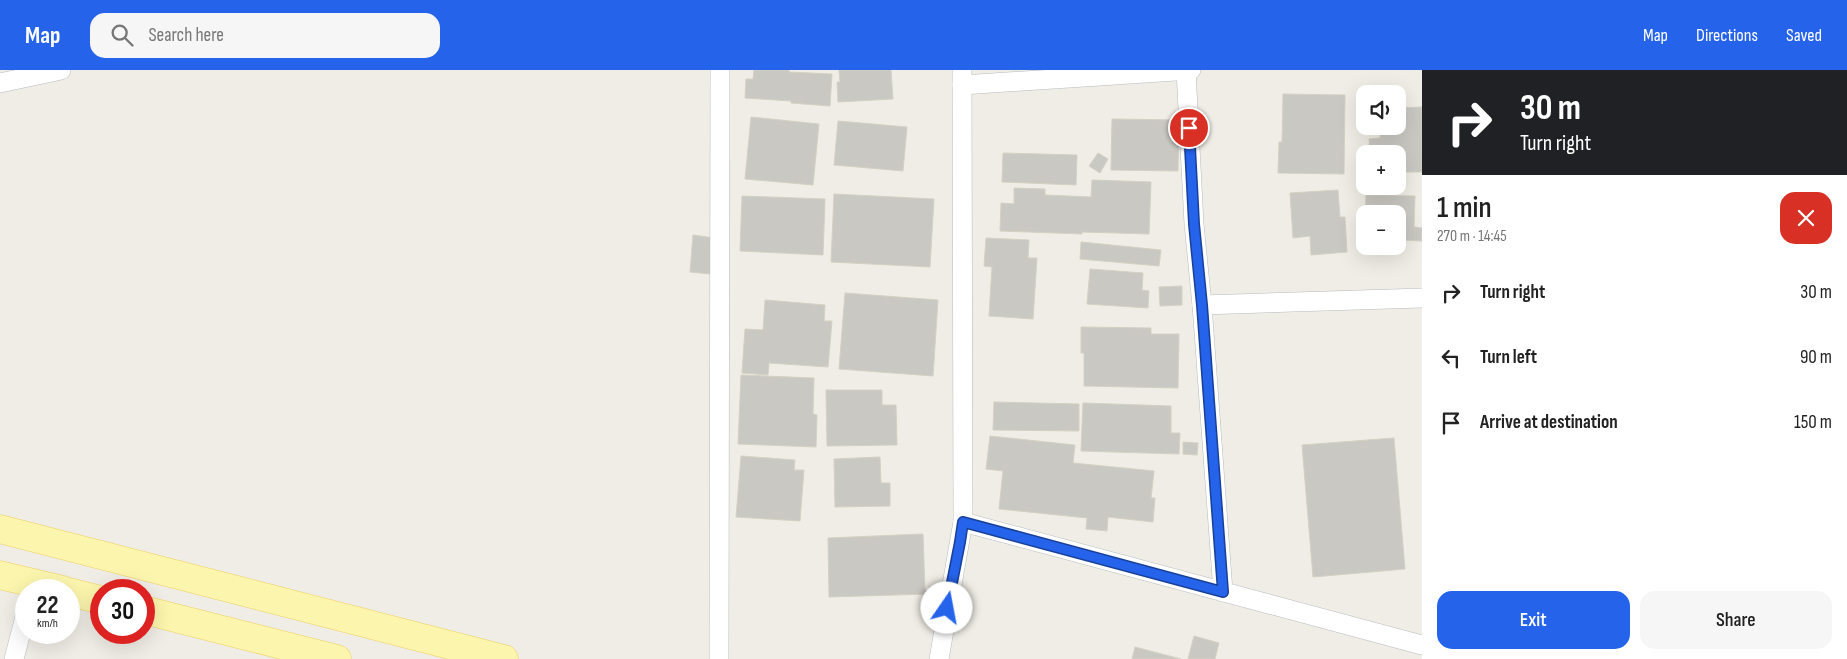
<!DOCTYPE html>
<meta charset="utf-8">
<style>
:root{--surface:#fff;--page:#f6f6f6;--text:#222;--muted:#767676;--accent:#2563eb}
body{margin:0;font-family:"Sofia Sans Condensed",sans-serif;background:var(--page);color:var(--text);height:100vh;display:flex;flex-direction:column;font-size:19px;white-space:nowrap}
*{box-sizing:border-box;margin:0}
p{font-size:16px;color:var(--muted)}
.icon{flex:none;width:28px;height:28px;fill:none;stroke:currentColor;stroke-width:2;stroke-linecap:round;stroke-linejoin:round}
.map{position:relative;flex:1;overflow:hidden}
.panel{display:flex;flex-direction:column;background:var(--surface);width:425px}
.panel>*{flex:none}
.hud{background:#202124;color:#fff;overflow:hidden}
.tools{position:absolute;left:1356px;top:15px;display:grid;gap:10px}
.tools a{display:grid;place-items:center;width:50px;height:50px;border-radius:10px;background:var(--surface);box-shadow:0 5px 20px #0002;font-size:25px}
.speed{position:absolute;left:15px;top:509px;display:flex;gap:10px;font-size:25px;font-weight:700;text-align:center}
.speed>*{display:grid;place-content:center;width:65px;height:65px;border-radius:50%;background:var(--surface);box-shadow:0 5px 20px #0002;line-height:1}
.speed small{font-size:12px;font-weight:400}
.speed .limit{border:8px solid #d22;background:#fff;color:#111}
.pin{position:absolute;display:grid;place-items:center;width:42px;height:42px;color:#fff;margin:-21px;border:2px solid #fff;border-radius:50%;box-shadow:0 1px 5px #0007}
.me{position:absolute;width:55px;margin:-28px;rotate:12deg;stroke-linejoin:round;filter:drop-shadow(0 0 4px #0008)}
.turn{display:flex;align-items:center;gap:18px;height:105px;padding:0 15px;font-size:22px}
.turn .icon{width:65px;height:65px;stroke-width:2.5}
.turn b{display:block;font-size:35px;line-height:42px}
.round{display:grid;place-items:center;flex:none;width:52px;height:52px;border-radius:15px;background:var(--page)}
.overview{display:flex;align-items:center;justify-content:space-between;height:85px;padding:0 15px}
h1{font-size:30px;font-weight:600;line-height:38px}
.primary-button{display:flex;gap:10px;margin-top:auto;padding:10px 15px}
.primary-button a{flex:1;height:58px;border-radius:15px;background:var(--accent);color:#fff;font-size:20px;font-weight:600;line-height:58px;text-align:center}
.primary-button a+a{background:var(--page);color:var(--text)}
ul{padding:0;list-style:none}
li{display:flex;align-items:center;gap:15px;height:65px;padding:0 15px}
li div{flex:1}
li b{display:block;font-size:19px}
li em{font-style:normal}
header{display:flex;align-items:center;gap:30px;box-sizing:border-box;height:70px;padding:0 25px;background:var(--accent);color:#fff}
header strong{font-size:24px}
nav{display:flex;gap:28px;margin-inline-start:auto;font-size:18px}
.search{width:350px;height:45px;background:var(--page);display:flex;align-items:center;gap:12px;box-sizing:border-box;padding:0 18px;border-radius:15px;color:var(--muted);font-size:19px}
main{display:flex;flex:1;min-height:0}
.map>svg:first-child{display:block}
.building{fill:#cac8c2;stroke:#d4d0c4}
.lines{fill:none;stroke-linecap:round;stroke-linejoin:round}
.minor-casing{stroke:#b8babf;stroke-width:20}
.primary-casing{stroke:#edcf60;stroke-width:29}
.minor{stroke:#fff;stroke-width:19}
.primary{stroke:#fcf5ad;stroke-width:28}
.route-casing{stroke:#184099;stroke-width:12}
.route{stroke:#2563eb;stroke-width:9}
</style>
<header>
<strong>Map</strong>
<div class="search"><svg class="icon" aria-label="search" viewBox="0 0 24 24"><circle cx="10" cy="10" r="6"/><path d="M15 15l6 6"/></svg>Search here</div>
<nav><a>Map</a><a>Directions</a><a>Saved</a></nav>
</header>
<main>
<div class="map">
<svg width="1422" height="589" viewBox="0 0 1422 589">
<rect width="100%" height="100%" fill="#efede5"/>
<!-- building -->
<g class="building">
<polygon points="754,0 789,0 789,2 832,4 830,36 791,33 791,31 745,28 746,9 753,9"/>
<polygon points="839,0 891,0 893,29 838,32 837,12 840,12"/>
<polygon points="1283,24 1345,25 1344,104 1278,103 1279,72 1282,72"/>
<polygon points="1422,37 1422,102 1398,102 1398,84 1370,84 1369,69 1380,68 1380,56 1398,56 1398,38"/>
<polygon points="751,47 819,54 813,115 745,109"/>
<polygon points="1112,49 1179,50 1178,101 1111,100"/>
<polygon points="838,51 907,57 903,101 834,95"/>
<polygon points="1003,83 1077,85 1076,115 1002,112"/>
<polygon points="1098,83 1108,89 1100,103 1089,96"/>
<polygon points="1092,110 1151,112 1149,164 1082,162 1082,164 1000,161 1001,133 1014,134 1014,118 1045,119 1045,125 1091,127"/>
<polygon points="1338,120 1340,147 1345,147 1347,182 1311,185 1310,166 1293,168 1290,123"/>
<polygon points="834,124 934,129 930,197 831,192"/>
<polygon points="1366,125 1415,126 1414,157 1422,158 1422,171 1398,170 1398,144 1365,144"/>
<polygon points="742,126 825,129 823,185 740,181"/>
<polygon points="693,165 714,168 710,204 690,202"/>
<polygon points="986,168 1029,170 1028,188 1037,188 1033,249 989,246 992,197 984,196"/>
<polygon points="1081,172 1161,180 1159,196 1080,189"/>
<polygon points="1090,199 1143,203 1142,220 1149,221 1148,238 1087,234"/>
<polygon points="1182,216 1182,235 1160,236 1159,217"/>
<polygon points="845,223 938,230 933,306 839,299"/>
<polygon points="765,230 825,235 824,251 832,251 828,297 769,293 768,305 742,303 745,259 763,260"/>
<polygon points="1081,257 1151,258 1151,264 1179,264 1178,318 1084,316 1084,283 1081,283"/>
<polygon points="741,305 814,308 813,344 817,345 816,377 738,374"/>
<polygon points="826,320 882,320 882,335 896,335 897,375 827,376"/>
<polygon points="994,332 1079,334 1079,361 993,360"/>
<polygon points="1083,333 1171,336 1171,363 1180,363 1179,384 1081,381"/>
<polygon points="990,366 1075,375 1073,393 1154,401 1151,428 1155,428 1153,452 1108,447 1107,461 1086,459 1087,448 999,439 1003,401 986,399"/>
<polygon points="1394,368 1405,499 1313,507 1302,375"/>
<polygon points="1183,372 1198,373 1197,385 1183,384"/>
<polygon points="741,386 795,390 794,400 804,400 800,451 736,447"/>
<polygon points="880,387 881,413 890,413 890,436 835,437 834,389"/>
<polygon points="923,464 925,521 927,521 927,524 829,527 828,468"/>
<polygon points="1194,566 1219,573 1215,589 1188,589"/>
<polygon points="1135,577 1181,589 1132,589"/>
</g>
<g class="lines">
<!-- minor casing -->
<g class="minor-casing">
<g id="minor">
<polyline points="962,0 963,452 1422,575"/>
<polyline points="1186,0 1194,154 1202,235"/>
<polyline points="0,13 61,0"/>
<polyline points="962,15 1191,0"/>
<polyline points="1223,522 1202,235 1422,228"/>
<polyline points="14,589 26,543"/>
<polyline points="719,589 720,0"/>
<polyline points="939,589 963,452"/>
</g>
</g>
<!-- primary casing -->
<g class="primary-casing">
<g id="primary">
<polyline points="0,459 504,589"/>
<polyline points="0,505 63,520"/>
<polyline points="69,522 101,530"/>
<polyline points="144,540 337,589"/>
</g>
</g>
<!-- minor -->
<use href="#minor" class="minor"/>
<!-- primary -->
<use href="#primary" class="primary"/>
</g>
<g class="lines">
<!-- route casing -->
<g class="route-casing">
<polyline id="route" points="947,538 960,472 963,452 1223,522 1202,235 1194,154 1189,58"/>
</g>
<!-- route -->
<use href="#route" class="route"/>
</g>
</svg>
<div class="tools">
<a><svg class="icon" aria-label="sound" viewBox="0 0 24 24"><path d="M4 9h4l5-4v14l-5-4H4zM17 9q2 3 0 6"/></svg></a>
<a>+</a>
<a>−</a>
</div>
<div class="speed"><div>22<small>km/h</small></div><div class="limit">30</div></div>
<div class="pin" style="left:1189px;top:58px;background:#d93025"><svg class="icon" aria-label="arrive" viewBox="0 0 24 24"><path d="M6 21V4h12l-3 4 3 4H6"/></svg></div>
<svg class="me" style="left:947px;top:538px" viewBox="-20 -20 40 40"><circle r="19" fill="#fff"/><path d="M0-13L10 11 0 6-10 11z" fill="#2563eb"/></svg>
</div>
<section class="panel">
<div class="hud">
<div class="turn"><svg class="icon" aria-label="right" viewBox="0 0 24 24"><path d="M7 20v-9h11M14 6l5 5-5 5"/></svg><div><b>30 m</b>Turn right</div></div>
</div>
<div class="overview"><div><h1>1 min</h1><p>270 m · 14:45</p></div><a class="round" style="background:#d93025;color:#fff"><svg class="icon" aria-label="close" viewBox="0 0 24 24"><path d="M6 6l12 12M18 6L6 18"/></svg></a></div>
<ul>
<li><svg class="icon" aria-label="right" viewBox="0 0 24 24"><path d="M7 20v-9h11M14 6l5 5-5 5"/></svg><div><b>Turn right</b></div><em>30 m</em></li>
<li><svg class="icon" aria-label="left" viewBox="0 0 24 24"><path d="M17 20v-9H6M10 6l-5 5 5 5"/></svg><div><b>Turn left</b></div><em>90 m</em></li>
<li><svg class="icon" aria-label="arrive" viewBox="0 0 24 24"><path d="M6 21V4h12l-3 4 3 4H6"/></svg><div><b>Arrive at destination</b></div><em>150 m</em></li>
</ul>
<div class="primary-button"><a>Exit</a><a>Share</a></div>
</section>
</main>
